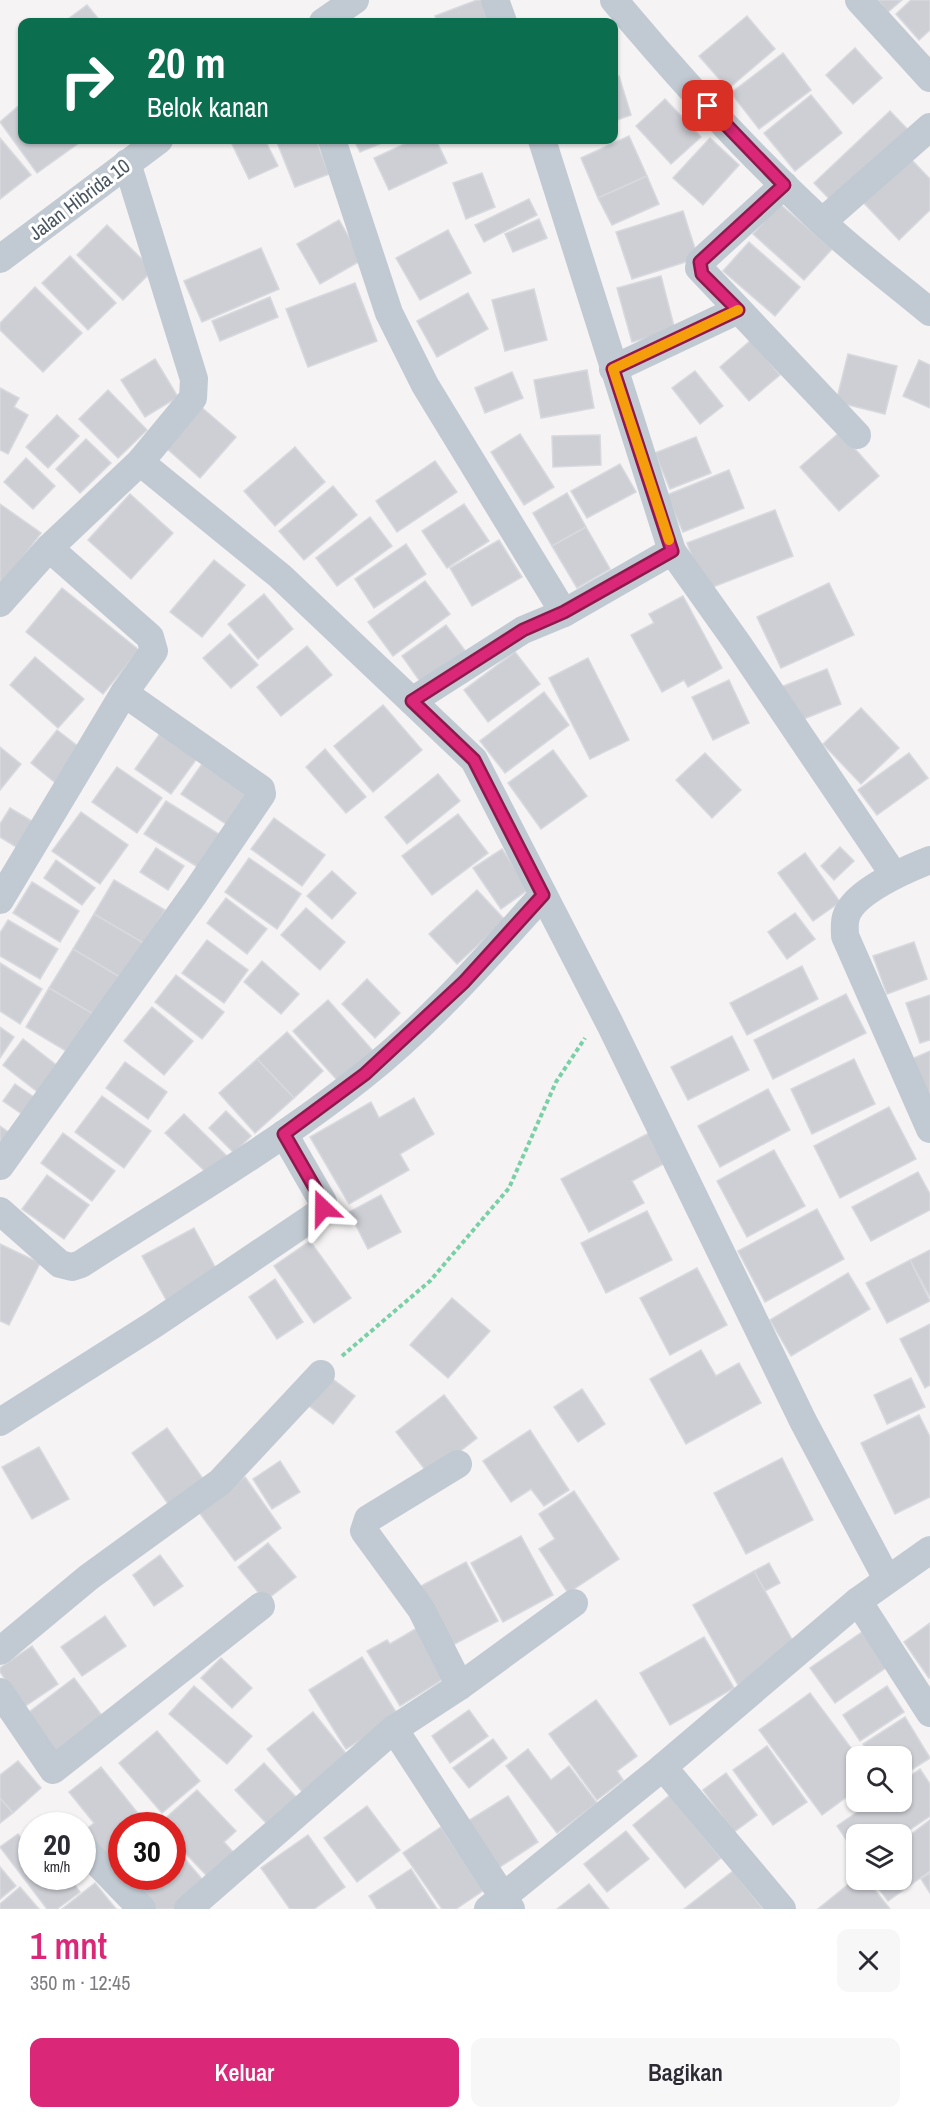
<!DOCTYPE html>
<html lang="id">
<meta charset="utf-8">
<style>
:root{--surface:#fff;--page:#f7f7f7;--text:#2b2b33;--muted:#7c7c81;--accent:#db2777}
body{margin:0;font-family:"Archivo Narrow",sans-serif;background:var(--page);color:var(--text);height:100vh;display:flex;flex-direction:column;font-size:22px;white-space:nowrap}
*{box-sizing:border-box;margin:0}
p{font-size:20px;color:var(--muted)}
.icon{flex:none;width:33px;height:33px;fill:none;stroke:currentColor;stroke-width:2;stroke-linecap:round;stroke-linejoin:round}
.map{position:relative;height:1909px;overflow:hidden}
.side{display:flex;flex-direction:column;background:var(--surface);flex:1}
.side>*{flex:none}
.top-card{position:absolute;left:18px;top:18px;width:600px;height:126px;border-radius:12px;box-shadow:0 2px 4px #0004;background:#0b6e4f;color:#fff;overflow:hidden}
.buttons{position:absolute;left:846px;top:1746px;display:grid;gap:12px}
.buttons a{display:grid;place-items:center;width:66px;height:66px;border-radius:12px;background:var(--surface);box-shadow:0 2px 4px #0004;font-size:30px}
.speed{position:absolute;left:18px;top:1812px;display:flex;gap:12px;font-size:30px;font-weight:700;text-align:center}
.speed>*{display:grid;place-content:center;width:78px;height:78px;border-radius:50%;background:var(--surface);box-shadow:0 2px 4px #0004;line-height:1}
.speed small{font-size:15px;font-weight:400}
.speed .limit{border:9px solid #d22;background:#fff;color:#111}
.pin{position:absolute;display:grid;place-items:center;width:51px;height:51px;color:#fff;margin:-26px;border-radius:12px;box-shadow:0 3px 9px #0006}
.me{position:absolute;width:66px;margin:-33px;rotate:337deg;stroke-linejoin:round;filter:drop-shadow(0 0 4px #0008)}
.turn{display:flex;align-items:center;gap:21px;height:126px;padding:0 30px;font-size:27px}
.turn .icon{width:78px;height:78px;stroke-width:2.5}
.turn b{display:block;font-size:42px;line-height:51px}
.round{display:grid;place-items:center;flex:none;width:63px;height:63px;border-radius:12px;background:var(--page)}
.headline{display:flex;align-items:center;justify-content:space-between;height:102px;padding:0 30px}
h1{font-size:36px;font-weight:600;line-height:45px;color:var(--accent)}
.primary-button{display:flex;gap:12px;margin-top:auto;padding:12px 30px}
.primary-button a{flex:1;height:69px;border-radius:12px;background:var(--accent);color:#fff;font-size:24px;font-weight:600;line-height:69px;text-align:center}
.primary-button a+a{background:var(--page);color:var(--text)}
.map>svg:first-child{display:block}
.building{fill:#cdcfd5;stroke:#d7d9de;stroke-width:1.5}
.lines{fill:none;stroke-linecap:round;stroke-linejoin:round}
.path{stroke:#7ad0a6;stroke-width:4;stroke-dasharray:4.5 3;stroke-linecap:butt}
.street{stroke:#c1cad2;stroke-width:28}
.route-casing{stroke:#8e194d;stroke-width:15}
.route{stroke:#db2777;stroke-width:10}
.slow{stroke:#f59e0b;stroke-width:10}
.labels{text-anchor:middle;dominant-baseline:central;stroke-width:6;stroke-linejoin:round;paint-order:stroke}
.street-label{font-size:20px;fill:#4a5661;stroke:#fff}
</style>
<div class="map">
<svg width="930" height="1909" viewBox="0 0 930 1909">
<rect width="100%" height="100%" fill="#f5f3f3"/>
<!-- building -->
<g class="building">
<polygon points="477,0 487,0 495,22 437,22 435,16"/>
<polygon points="878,0 902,0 888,12"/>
<polygon points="911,0 930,0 930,30 919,40 896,14"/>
<polygon points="87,5 101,22 64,22"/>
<polygon points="747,16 775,49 728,89 699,56"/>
<polygon points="855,48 882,78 853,104 826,75"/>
<polygon points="783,53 811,90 759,129 731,93"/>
<polygon points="619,76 631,115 614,121 614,78"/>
<polygon points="811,95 842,133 795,171 764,133"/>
<polygon points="665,99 701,137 671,164 636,126"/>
<polygon points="22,103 22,140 83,140 37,173 0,122"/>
<polygon points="890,111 912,134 836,206 814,183"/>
<polygon points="629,136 647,176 598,198 581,158"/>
<polygon points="0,138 31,175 0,199"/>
<polygon points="710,138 739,165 703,205 673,178"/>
<polygon points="230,140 265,140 278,166 249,179"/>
<polygon points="276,140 316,140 329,174 295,187"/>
<polygon points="354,140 389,140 360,152"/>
<polygon points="413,140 436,140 447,163 389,190 374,158"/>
<polygon points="909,157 930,179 930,210 899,240 862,201"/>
<polygon points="482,173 495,207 466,219 453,183"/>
<polygon points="647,176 659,204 612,225 598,198"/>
<polygon points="529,199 537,215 484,242 475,225"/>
<polygon points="780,204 832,249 804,280 753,234"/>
<polygon points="683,211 698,258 632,279 616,232"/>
<polygon points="539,219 547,238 513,252 505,234"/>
<polygon points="339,220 362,260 320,284 297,244"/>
<polygon points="107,225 153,270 123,300 77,255"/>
<polygon points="448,230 471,273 420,300 396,258"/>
<polygon points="749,242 800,287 775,316 723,271"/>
<polygon points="261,248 279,289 202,322 184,281"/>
<polygon points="70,256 116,303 88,330 42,283"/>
<polygon points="661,276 675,330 632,342 617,288"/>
<polygon points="355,283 377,341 308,367 286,309"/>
<polygon points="35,287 82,333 43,372 0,330 0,323"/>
<polygon points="534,289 547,340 505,351 492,300"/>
<polygon points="468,293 488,329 437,357 417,321"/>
<polygon points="270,297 278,317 220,341 212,321"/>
<polygon points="751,340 780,375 749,401 720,367"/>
<polygon points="848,354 897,366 885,414 836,402"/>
<polygon points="155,359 178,397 145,417 121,380"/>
<polygon points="919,360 930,365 930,408 903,396"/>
<polygon points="587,370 594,408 541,418 534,380"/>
<polygon points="695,371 723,406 700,424 672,388"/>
<polygon points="512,372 523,398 485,413 475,388"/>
<polygon points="0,388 19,398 14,407 28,415 8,454 0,450"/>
<polygon points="108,390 147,430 118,458 79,419"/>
<polygon points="200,406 236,437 200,478 164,446"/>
<polygon points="57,415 79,436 48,468 26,447"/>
<polygon points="840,432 879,476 839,511 800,467"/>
<polygon points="520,434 554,487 524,505 491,452"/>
<polygon points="600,435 601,465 553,467 552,436"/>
<polygon points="696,437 711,473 670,489 655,453"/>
<polygon points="86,439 111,463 80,493 56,469"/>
<polygon points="295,447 325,482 275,526 244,491"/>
<polygon points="26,458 55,486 33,509 4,482"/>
<polygon points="435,461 457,492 397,532 376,501"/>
<polygon points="620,464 636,492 587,518 571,491"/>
<polygon points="729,470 744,508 683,532 667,495"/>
<polygon points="333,486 357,515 304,560 279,531"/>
<polygon points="567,493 586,527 552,546 533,513"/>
<polygon points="130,494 173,533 131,579 88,540"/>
<polygon points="0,504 41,533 3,584 0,581"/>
<polygon points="464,504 489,541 447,568 422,531"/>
<polygon points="775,510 793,556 705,590 687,543"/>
<polygon points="370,517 392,546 337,586 316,558"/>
<polygon points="586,527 610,569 577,588 552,546"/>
<polygon points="499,540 522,577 472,606 450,568"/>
<polygon points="406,544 426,574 374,608 355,579"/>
<polygon points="214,560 245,585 202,637 170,612"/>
<polygon points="425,581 450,614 393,656 368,622"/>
<polygon points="829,583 854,635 781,668 757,617"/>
<polygon points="62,588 139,650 103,694 26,632"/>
<polygon points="264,594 293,629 258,659 228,624"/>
<polygon points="683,596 722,668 688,687 684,680 662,692 631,635 654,623 649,614"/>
<polygon points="446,625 469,656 424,687 402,656"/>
<polygon points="230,634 258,665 231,688 203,658"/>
<polygon points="307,646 332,675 281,716 257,687"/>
<polygon points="515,652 540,684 488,722 464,690"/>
<polygon points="35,657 84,699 58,728 10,685"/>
<polygon points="588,658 629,740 590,759 549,678"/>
<polygon points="827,669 841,704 796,722 781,687"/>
<polygon points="729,680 749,723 713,740 692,697"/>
<polygon points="544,692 569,725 505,773 480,741"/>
<polygon points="383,705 422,750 373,792 334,746"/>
<polygon points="861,708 899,748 861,784 823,744"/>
<polygon points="57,730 84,751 58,785 31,763"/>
<polygon points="161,732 198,757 171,794 135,769"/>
<polygon points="0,747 21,764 0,790"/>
<polygon points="325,749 366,797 346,813 306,767"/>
<polygon points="553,750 587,796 541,829 508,783"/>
<polygon points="705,753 741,790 712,818 676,780"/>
<polygon points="909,753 928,778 877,815 858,790"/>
<polygon points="202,764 253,797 232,828 181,794"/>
<polygon points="117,767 162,798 137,833 92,802"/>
<polygon points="438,774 460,801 407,844 385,817"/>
<polygon points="166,801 222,836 201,869 144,834"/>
<polygon points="10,808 37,824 21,850 0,837 0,824"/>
<polygon points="81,812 128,845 100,884 52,851"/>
<polygon points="458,814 488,853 432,895 402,856"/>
<polygon points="274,818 325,855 302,886 251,849"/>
<polygon points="840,847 854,861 834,880 821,866"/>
<polygon points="156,848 184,866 168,890 140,872"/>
<polygon points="502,849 529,889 501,909 473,868"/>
<polygon points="805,853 840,902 813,921 778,873"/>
<polygon points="249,858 301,894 277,929 225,892"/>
<polygon points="56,860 95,888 82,905 44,878"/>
<polygon points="332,871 356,893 332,919 307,896"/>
<polygon points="114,880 165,910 145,944 94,914"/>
<polygon points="32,882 79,911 60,942 13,913"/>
<polygon points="477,890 505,920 457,964 429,934"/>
<polygon points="226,898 267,929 247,954 207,923"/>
<polygon points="306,908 345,942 320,970 281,935"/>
<polygon points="795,913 815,939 787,959 768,932"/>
<polygon points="94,914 145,944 123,979 73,949"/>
<polygon points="8,920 58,949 40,979 0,956 0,933"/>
<polygon points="207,940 248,970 224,1003 182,973"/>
<polygon points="914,942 927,979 887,994 873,956"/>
<polygon points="73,949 123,979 100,1018 49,988"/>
<polygon points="262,961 299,994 281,1014 244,982"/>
<polygon points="0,963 42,989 20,1024 0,1011"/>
<polygon points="802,966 818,999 747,1035 730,1003"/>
<polygon points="176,975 224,1012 202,1039 155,1002"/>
<polygon points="367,979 400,1013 375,1038 342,1004"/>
<polygon points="49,988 100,1018 76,1057 26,1027"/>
<polygon points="846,994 866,1033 773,1079 754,1040"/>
<polygon points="930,995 930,1040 920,1043 906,1003"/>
<polygon points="328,1000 373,1051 338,1081 293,1031"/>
<polygon points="152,1007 193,1041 164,1075 124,1041"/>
<polygon points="0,1027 14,1037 0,1058"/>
<polygon points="287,1032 323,1071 294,1098 257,1059"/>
<polygon points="732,1036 749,1070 688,1100 671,1067"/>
<polygon points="23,1039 64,1071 44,1097 3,1065"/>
<polygon points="930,1051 930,1099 912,1059"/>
<polygon points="257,1059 294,1098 255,1133 219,1093"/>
<polygon points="854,1059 875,1104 812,1134 791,1089"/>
<polygon points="125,1062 167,1092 148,1119 106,1088"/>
<polygon points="15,1084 41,1102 29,1119 3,1101"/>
<polygon points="768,1089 790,1130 720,1167 698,1126"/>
<polygon points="102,1096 151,1131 124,1168 75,1132"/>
<polygon points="414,1098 434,1134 400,1154 409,1170 349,1204 310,1137 371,1102 379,1118"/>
<polygon points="889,1107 916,1159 840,1198 814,1146"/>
<polygon points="226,1111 251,1136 234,1153 209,1128"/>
<polygon points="184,1114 230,1159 212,1178 165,1133"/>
<polygon points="0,1126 14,1136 0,1155"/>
<polygon points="651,1132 667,1162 632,1181 644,1203 589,1232 561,1179"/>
<polygon points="63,1133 115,1171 92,1201 41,1163"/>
<polygon points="774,1150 805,1206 747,1237 717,1181"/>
<polygon points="918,1172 930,1194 930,1210 871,1241 852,1207"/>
<polygon points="47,1175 89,1205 64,1239 22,1209"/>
<polygon points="381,1195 401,1232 368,1249 349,1212"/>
<polygon points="817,1209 844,1259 765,1302 738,1251"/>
<polygon points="647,1211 672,1260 606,1293 581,1243"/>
<polygon points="194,1228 221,1278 169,1305 142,1256"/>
<polygon points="310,1241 351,1298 314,1323 274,1266"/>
<polygon points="0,1244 40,1263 9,1325 0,1321"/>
<polygon points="930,1250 930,1297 910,1260"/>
<polygon points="910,1260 930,1301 887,1323 866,1283"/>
<polygon points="697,1268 727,1325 670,1355 640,1298"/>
<polygon points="848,1273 870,1309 791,1356 770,1320"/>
<polygon points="275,1279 303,1322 277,1339 249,1297"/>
<polygon points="452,1298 490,1331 448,1378 410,1345"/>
<polygon points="930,1324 930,1385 925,1388 900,1339"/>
<polygon points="701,1350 716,1376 739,1363 761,1403 686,1444 650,1379"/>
<polygon points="330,1377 355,1396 333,1424 308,1405"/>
<polygon points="911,1378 925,1407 887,1424 874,1395"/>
<polygon points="582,1389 605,1424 578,1442 554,1407"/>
<polygon points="444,1395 477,1438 429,1475 396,1432"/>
<polygon points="919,1415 930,1437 930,1497 895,1514 861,1443"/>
<polygon points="167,1428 206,1483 171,1508 132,1453"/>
<polygon points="530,1430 569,1490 544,1506 531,1489 511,1502 483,1461"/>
<polygon points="39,1447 69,1499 32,1519 2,1467"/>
<polygon points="782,1458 813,1520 746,1554 714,1493"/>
<polygon points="280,1461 300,1492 272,1509 253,1479"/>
<polygon points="245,1477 281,1528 235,1561 198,1511"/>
<polygon points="574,1491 619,1559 568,1593 539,1549 555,1539 539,1514"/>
<polygon points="521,1536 553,1595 503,1622 471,1563"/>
<polygon points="268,1543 296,1577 265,1601 238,1567"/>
<polygon points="160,1555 183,1586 154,1606 133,1575"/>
<polygon points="466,1562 498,1621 451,1646 419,1587"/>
<polygon points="769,1563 780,1583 765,1591 754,1571"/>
<polygon points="754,1571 795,1645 738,1685 693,1605"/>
<polygon points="105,1616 126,1646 82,1676 61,1647"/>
<polygon points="930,1623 930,1677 929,1678 904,1642"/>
<polygon points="422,1625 445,1678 400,1706 367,1651 387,1640 390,1644"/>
<polygon points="862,1632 887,1667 835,1703 810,1668"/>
<polygon points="704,1637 734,1688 670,1725 640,1673"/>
<polygon points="32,1646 58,1684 24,1707 0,1672 0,1668"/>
<polygon points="362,1657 399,1717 346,1749 309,1690"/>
<polygon points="221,1658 252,1688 232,1708 201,1678"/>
<polygon points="74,1678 106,1721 57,1758 24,1716"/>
<polygon points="194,1686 252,1736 227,1764 169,1714"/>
<polygon points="887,1686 904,1712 860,1741 843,1715"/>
<polygon points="810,1693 857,1756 856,1790 822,1815 759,1730"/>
<polygon points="596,1700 637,1756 617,1771 623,1780 597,1800 549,1734"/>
<polygon points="469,1710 488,1736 450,1763 432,1736"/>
<polygon points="313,1712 348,1756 303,1793 267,1749"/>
<polygon points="905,1717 930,1758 902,1776 902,1756 871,1756 863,1744"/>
<polygon points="157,1731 200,1781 162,1813 119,1763"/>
<polygon points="493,1739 507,1758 469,1788 453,1768"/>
<polygon points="767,1746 807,1802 773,1825 733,1770"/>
<polygon points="528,1749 551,1780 569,1766 597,1803 557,1833 506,1766"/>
<polygon points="18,1761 41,1788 13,1813 0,1798 0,1775"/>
<polygon points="264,1763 296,1797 266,1823 235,1790"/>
<polygon points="101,1767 148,1826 122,1826 122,1853 109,1863 84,1831 94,1823 69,1792"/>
<polygon points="920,1769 930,1784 930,1816 902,1835 856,1834 856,1854 837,1826 872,1802 902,1802 902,1782"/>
<polygon points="726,1773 757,1815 734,1832 703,1790"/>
<polygon points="197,1790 236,1831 224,1842 234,1853 207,1876 172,1839 172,1826 159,1824"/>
<polygon points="670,1795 721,1858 685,1888 633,1825"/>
<polygon points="508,1796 538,1842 494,1871 463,1824"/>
<polygon points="0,1798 13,1813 0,1823"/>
<polygon points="367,1806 400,1850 357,1882 324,1838"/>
<polygon points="930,1820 930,1871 888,1901 872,1880 902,1880 902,1841"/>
<polygon points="441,1827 484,1890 456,1909 442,1909 403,1853"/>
<polygon points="626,1831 649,1859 607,1892 584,1864"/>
<polygon points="18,1834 30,1849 32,1848 32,1876 68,1876 80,1892 57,1909 47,1909 0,1847"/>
<polygon points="308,1835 345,1887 314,1909 290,1909 261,1868"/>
<polygon points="172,1844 207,1885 179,1909 153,1909 125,1876 172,1876"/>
<polygon points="0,1867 16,1886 0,1899"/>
<polygon points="411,1869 437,1909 377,1909 369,1896"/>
<polygon points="733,1871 763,1909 684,1909"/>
<polygon points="930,1873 930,1893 921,1879"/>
<polygon points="856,1878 867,1880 890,1909 818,1909"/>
<polygon points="95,1883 116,1909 62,1909"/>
<polygon points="589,1884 609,1909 557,1909"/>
<polygon points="20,1887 39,1909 0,1909 0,1904"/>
</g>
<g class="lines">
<!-- path -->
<polyline class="path" points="342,1356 430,1281 509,1188 556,1082 585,1038"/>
<!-- street -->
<g class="street">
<polyline points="495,0 503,22"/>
<path d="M614,0C678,77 747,152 821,221C855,253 894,282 930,312"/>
<polyline points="859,0 930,78"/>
<polyline points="323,22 355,0"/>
<polyline points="332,140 389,313 425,385 564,613 672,551"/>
<polyline points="542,140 672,551 738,644 894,875"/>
<polyline points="784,185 700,262 699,268 857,435"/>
<polyline points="822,222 930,127"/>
<polyline points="0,259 159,140"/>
<polyline points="613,369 738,310"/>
<polyline points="140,462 280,576 474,760 610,1024 803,1421 887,1579"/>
<polyline points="0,603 49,548 140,462 193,398 194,379 127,163"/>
<polyline points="412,701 523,630 564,613"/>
<path d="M930,860C907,869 853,892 846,917C844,923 845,930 845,936L930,1129"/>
<polyline points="0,900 124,693"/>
<polyline points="0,1166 195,893 262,794 261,789 124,693 154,651 150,637 49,548"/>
<path d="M0,1211L60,1264L72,1267L81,1264C176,1203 275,1146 364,1075C430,1023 486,958 543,895"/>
<polyline points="0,1422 153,1325 319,1213 323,1202 284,1134"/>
<polyline points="458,1464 368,1519 364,1531 421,1609 460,1686"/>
<polyline points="858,1601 930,1713"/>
<polyline points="0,1651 89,1577 220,1482 321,1374"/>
<polyline points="0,1692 53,1770 261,1606"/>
<polyline points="394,1729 511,1909"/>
<polyline points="663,1767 782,1909"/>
<polyline points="82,1847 142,1909"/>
<polyline points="188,1909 394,1729 460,1686 574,1603"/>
<polyline points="488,1909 663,1767 858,1601 930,1550"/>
</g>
</g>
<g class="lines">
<!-- route casing -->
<g class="route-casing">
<polyline id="route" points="323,1208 323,1202 284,1134 365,1074 464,982 543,895 474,760 412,701 523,630 564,612 672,551 613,369 738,310 702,274 700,262 784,185 708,106"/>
</g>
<!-- route -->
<use href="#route" class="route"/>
<!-- slow -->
<polyline class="slow" points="669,540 613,369 738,310"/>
</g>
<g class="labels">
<!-- street labels -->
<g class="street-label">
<text transform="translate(79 199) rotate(-37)">Jalan Hibrida 10</text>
</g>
</g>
</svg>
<div class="buttons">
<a><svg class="icon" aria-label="search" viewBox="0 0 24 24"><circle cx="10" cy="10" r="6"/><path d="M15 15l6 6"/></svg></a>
<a><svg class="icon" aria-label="layers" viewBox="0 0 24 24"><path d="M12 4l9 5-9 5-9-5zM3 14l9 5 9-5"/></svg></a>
</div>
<div class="speed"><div>20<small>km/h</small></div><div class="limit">30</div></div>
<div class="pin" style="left:708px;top:106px;background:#d93025"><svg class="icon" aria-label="arrive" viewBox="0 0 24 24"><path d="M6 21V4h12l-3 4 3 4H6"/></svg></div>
<svg class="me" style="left:323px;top:1208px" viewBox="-20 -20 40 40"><path d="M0-17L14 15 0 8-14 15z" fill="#db2777" stroke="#fff" stroke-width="4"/></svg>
<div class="top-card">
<div class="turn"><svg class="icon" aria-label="right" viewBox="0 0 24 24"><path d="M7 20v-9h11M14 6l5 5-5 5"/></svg><div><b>20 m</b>Belok kanan</div></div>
</div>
</div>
<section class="side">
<div class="headline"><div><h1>1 mnt</h1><p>350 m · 12:45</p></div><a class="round"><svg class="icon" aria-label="close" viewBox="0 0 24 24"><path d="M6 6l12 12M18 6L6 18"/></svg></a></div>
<div class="primary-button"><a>Keluar</a><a>Bagikan</a></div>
</section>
